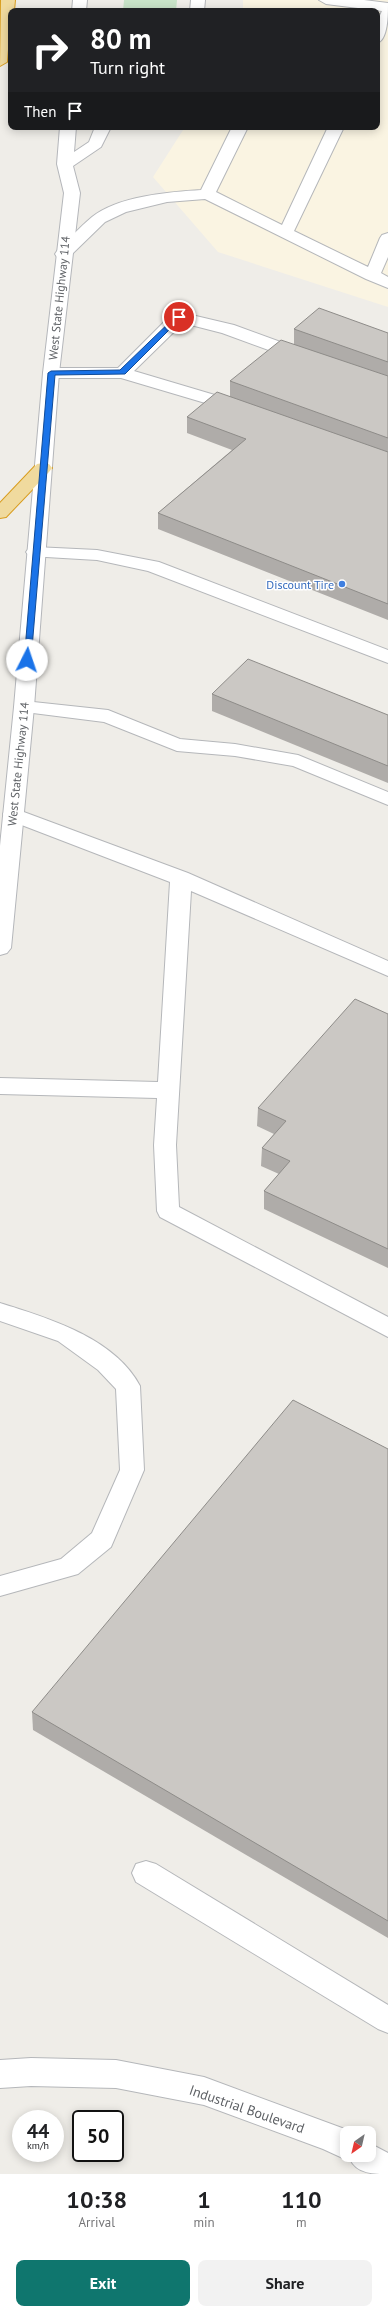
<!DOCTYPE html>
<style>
:root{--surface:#fff;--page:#f2f2f2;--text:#202124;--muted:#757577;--accent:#0f766e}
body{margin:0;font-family:"PT Sans",sans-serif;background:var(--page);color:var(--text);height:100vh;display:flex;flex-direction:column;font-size:15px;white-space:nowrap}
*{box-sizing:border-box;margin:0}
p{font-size:13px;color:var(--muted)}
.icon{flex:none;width:22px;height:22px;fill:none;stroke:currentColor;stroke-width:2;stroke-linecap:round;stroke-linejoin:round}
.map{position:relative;height:2174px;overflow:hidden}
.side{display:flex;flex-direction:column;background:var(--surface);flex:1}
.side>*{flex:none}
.hud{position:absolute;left:8px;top:8px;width:372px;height:122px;border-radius:8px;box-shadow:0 2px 10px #0003;background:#202124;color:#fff;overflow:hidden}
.needle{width:26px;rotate:214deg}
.buttons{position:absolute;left:340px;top:2126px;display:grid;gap:8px}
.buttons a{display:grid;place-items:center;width:36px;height:36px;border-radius:8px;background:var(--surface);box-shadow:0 2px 10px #0003;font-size:20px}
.speed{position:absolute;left:12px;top:2110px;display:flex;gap:8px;font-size:20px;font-weight:700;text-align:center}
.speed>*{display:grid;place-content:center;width:52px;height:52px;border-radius:50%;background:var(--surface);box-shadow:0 2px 10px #0003;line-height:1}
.speed small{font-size:10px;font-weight:400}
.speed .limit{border:2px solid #111;border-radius:6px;background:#fff;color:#111}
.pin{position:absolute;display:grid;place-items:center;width:34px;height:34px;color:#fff;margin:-17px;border:2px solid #fff;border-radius:50%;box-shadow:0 1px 4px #0007}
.me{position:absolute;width:44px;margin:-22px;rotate:4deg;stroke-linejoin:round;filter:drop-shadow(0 0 3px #0008)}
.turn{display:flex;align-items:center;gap:14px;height:84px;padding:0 16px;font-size:18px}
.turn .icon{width:52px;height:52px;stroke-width:2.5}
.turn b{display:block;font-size:28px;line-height:34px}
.then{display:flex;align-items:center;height:38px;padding:0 16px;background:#0003;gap:8px;font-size:15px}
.eta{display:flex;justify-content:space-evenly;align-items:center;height:68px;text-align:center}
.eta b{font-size:24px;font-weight:700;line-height:28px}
.button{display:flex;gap:8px;margin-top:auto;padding:8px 16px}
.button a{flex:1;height:46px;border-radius:8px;background:var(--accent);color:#fff;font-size:16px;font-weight:700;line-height:46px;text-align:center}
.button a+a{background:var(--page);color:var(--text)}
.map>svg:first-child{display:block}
.commercial{fill:#faf4e2}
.green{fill:#c8e3c8}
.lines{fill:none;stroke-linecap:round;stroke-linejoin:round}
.lane-casing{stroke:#b5b7ba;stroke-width:2}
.street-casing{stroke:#b5b7ba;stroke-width:2}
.secondary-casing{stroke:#b4b6ba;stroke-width:2}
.highway-casing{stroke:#d99d1e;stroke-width:2}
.lane{fill:#fff;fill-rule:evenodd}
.street{fill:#fff;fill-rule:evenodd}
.secondary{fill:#fff;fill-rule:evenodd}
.highway{fill:#f0da9e;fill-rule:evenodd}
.wall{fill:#afaca9}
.building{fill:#cbc8c4;stroke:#8e8c89}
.route{fill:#1a73e8;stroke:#114b97}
.shop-dot{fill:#3f7fe0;stroke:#fff;stroke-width:1.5}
.labels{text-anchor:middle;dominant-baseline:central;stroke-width:3;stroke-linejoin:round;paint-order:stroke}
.street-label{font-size:12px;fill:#5f6266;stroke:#fff}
.shop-label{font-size:12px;fill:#366cbe;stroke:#fff;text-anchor:end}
.near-street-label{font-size:14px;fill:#5f6266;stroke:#fff}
</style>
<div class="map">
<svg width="388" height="2174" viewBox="0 0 388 2174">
<rect width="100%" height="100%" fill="#efede8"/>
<!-- commercial -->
<polygon class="commercial" points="243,0 388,0 388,307 218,252 153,177 185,127 377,127 377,11 243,11"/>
<!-- green -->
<polygon class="green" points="124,0 177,0 176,11 123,11"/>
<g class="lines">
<!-- lane casing -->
<g class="lane-casing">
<g id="lane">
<path d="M319,0H364L388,3C388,15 388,40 377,43V22L382,11L326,4Z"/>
<path d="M232,127H248L216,192L282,225L328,127H344L294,231L368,267L380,238L382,235L388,233V257L381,273L388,277V288L366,279L205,199L167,202L126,212L105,222L69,257H57L55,254L57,251C69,239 80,227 92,217C118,196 169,192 201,190Z"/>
<polygon points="179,312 234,325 308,352 310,356 308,360 296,360 222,333 183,323 134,371 245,404 248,408 245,412 239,413 121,378 51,378 45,377 43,373 45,369 51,368 118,368 173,313"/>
<polygon points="35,547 97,550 159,562 388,650 388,663 148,571 97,560 29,556 26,552 29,548"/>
<polygon points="24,701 108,710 180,739 235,744 298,755 388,792 388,805 293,766 235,756 177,751 104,722 17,711 14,707 17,703"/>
<polygon points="13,808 188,873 388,961 388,976 191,891 176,1145 179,1207 388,1317 388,1337 160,1217 157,1211 154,1145 157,1098 0,1094 0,1078 158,1082 170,882 6,819 3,814 6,809"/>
<path d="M0,1303C48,1318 115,1338 140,1386L144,1470L111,1547L78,1574L0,1596V1576L61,1559L92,1533L120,1470L116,1389L98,1370L58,1341L0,1321Z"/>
<polygon points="146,1861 156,1864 388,2005 388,2033 378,2029 136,1882 132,1873 136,1864"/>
</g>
</g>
<!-- street casing -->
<g class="street-casing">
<path id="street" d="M31,2058L116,2060L204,2077L342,2128L352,2133H347V2155H369V2143L388,2153V2174C374,2174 357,2174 350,2159L347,2160L323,2149L204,2105L116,2088L31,2086L0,2088V2060Z"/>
</g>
<!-- secondary casing -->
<g class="secondary-casing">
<g id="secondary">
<polygon points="73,0 87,0 86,11 72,11"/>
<polygon points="191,0 205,0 204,11 190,11"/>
<polygon points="60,127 76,127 74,152 89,142 95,127 111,127 101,147 73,166 80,193 59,373 34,707 11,948 7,953 0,955 0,846 14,707 43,373 64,193 57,164"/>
</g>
</g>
<!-- highway casing -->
<g class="highway-casing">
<g id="highway">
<polygon points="1,0 15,0 14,11 11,11 7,62 0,66"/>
<polygon points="43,463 49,464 52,468 49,472 6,517 0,518 0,503 37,464"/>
</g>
</g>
<!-- lane -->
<use href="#lane" class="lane"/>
<!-- street -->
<use href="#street" class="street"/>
<!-- secondary -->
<use href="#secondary" class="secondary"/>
<!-- highway -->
<use href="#highway" class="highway"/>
</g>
<!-- wall -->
<g class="wall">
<polygon points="294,329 388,333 388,620 158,529 158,513 232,450 187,433 187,417 230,396 230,381 294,344"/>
<polygon points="212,694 388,715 388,783 212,711"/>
<polygon points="388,1014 388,1268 264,1209 264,1191 279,1174 261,1166 262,1148 274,1134 257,1126 258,1108"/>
<polygon points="388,1449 388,1938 33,1730 32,1712"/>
</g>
<!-- building -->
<g class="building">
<polygon points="319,308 388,333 388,362 294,329"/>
<polygon points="281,340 388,376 388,438 230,381"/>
<polygon points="217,392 388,452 388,604 158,513 246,439 187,417"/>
<polygon points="248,659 388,715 388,766 212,694"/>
<polygon points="355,999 388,1014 388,1249 264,1191 290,1161 262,1148 286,1121 258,1108"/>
<polygon points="293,1400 388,1449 388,1921 32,1712"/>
</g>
<!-- route -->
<polygon class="route" points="176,316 182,317 125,374 55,375 31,660 24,662 48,373 51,371 120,370"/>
<!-- markers -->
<circle class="shop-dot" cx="342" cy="584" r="4"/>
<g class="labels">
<!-- street labels -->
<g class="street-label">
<text transform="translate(59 298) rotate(-84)">West State Highway 114</text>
<text transform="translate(18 764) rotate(-84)">West State Highway 114</text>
</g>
<!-- shop labels -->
<g class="shop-label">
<text x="334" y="584">Discount Tire</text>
</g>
<!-- near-street labels -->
<g class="near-street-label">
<text transform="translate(247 2109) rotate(19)">Industrial Boulevard</text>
</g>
</g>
</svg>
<div class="buttons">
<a><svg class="needle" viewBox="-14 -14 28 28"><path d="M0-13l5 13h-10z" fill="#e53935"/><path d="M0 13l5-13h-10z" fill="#757577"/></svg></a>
</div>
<div class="speed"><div>44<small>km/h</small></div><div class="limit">50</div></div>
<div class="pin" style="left:179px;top:317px;background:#d93025"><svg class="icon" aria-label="arrive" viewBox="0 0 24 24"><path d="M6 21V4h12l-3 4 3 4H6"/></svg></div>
<svg class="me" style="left:27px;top:660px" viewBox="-20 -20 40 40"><circle r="19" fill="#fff"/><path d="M0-13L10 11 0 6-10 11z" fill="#1a73e8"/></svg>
<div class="hud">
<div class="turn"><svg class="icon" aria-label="right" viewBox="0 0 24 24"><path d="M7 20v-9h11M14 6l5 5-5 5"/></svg><div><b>80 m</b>Turn right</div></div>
<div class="then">Then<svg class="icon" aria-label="arrive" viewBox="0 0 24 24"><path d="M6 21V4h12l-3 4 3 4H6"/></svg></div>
</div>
</div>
<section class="side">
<div class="eta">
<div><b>10:38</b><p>Arrival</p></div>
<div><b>1</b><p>min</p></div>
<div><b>110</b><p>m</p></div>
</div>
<div class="button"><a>Exit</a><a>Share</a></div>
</section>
